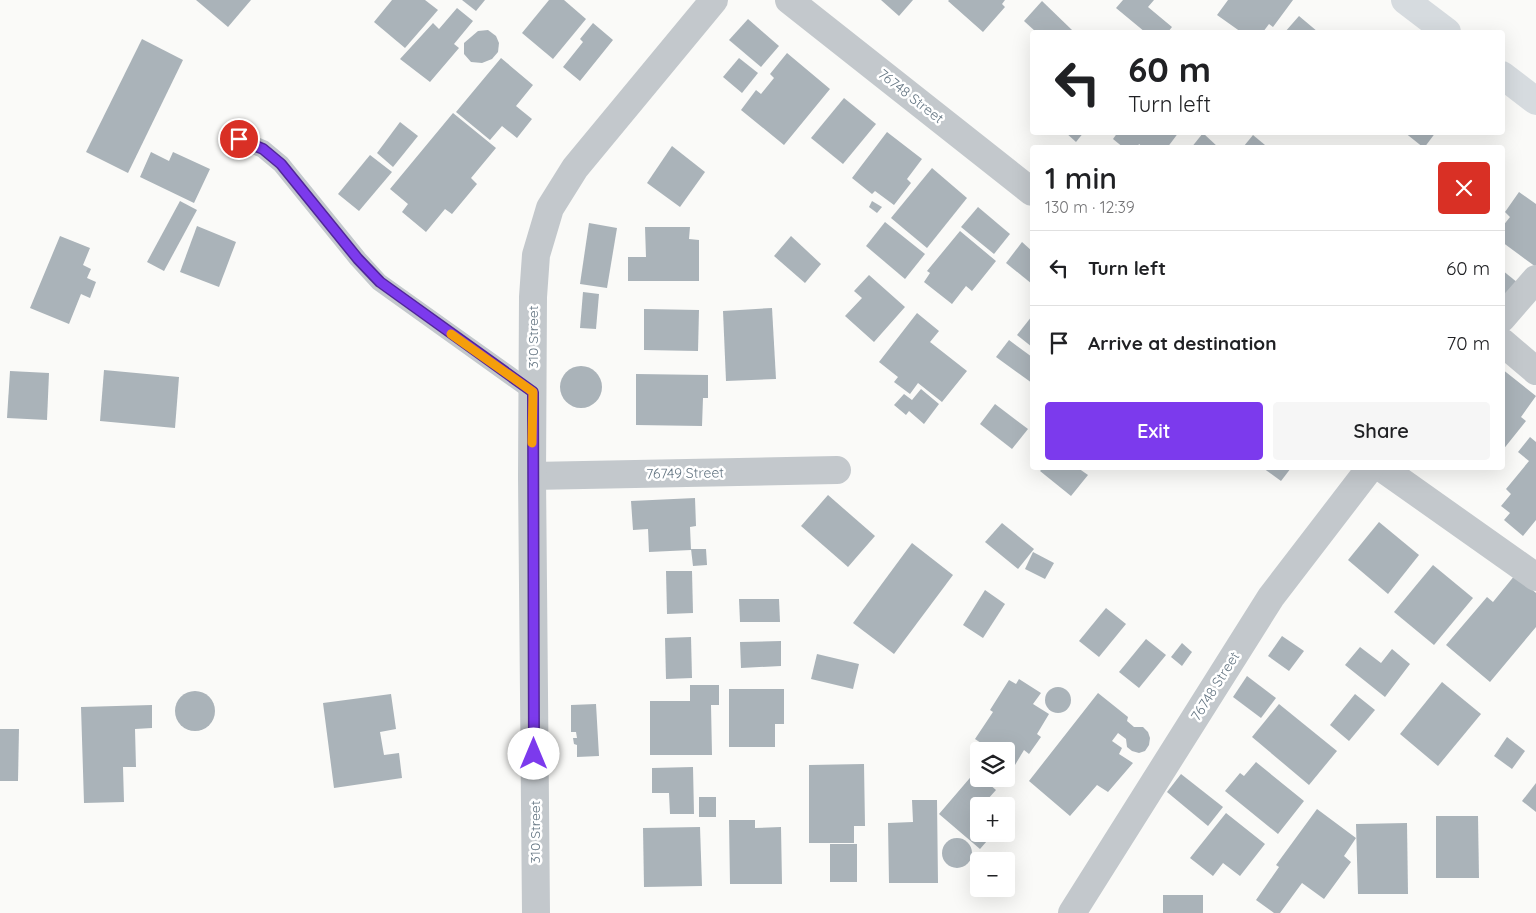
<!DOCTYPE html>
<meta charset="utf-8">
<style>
:root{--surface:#fff;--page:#f6f6f6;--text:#202124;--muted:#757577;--line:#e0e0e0;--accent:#7c3aed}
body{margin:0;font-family:Quicksand,sans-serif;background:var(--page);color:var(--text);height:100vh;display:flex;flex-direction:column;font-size:19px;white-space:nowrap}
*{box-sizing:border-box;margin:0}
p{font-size:16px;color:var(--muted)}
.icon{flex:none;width:28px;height:28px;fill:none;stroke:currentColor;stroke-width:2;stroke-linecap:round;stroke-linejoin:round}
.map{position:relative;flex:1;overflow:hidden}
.details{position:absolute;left:1030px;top:145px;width:475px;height:325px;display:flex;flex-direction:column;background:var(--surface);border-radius:5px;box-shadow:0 5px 20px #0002}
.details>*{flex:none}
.hud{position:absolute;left:1030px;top:30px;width:475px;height:105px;border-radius:5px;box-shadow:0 5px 20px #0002;background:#fff;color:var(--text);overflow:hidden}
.fabs{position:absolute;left:970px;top:742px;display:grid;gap:10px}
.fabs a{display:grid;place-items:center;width:45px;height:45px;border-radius:5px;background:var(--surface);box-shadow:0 5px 20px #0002;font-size:25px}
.pin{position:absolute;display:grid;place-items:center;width:42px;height:42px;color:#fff;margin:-21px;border:2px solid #fff;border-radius:50%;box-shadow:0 1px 5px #0007}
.me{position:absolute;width:55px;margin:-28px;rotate:0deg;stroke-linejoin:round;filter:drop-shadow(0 0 4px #0008)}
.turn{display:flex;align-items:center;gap:18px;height:105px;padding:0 15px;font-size:22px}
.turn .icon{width:65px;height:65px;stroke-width:2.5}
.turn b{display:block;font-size:35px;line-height:42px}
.round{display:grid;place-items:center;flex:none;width:52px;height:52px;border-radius:5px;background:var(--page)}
.head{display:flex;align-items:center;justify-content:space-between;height:85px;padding:0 15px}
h1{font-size:30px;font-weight:600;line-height:38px}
.cta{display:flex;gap:10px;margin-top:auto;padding:10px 15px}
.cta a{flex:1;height:58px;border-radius:5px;background:var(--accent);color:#fff;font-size:20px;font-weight:600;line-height:58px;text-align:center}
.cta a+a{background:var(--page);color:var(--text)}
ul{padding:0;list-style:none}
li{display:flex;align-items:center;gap:15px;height:75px;padding:0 15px;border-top:1px solid var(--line)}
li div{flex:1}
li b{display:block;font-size:19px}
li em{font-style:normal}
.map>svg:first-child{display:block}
.building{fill:#aab3b9}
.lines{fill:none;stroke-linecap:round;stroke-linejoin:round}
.lane{stroke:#c3c8cc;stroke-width:18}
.street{stroke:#c3c8cc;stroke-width:28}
.secondary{stroke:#d6dbdf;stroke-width:28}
.route-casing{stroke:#51269a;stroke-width:12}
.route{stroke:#7c3aed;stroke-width:9}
.slow{stroke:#f59e0b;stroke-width:9}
.labels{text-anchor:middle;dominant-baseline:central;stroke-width:5;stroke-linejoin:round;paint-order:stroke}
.street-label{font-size:14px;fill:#657683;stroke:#fff}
</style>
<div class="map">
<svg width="1536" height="913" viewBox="0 0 1536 913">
<rect width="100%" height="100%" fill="#fafaf8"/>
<!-- building -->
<g class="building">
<polygon points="196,0 251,0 228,27"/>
<polygon points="392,0 425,0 438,10 405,48 374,22"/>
<polygon points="462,0 485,0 476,11"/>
<polygon points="549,0 564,0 586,19 553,59 522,33"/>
<polygon points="881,0 913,0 899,16"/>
<polygon points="949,0 1005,0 1002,4 1005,7 983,32 948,1"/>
<polygon points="1123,0 1154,0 1148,7 1172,27 1168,32 1145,32 1116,8"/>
<polygon points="1228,0 1293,0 1273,27 1269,24 1263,32 1241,32 1217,15"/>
<polygon points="1042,1 1072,30 1069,32 1036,32 1024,21"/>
<polygon points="457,8 473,21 454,44 459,48 430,82 400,59 433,23 439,29"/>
<polygon points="1299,16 1318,32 1285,32"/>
<polygon points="748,19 779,46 761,67 729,40"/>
<polygon points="593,23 613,40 580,81 563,67 583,42 580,39"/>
<polygon points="488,30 496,36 499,43 498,52 492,59 482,63 471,62 464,54 464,43 478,31"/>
<polygon points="142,39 183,60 128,173 86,152"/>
<polygon points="787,53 830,89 784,145 741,110 756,90 761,94 774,78 770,74"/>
<polygon points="501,58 533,85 516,106 532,119 517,138 502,126 490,140 456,112"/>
<polygon points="739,58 758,73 742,93 723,77"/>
<polygon points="844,98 876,124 843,164 811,138"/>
<polygon points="453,113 496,148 471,178 477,184 452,214 445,209 426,232 402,212 408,204 390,189"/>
<polygon points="400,122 418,136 393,167 377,153"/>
<polygon points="887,132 922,159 907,179 911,183 894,205 875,191 872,194 852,178"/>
<polygon points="1065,132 1084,132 1076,142"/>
<polygon points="1118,132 1179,132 1167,148 1144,148 1139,144 1137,148 1124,148 1113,139"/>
<polygon points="1404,132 1436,132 1424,148"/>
<polygon points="1203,133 1219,148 1191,148"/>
<polygon points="1253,135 1265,145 1264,148 1244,146"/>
<polygon points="672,146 705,172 680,207 647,183"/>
<polygon points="151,152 169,161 173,152 210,169 194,203 140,177"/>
<polygon points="370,155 392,172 359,211 338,194"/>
<polygon points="932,168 967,198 927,248 891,218"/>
<polygon points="1519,192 1536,204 1536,267 1502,242 1502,227 1510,217 1505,212"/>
<polygon points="180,201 197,210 164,271 147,262"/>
<polygon points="872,201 882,207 877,213 869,207"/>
<polygon points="978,207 1010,234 994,254 961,227"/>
<polygon points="885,222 925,254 905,279 866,246"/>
<polygon points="589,223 617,228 607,288 580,284"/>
<polygon points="197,226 236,242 219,287 180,272"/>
<polygon points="645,227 690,227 689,239 699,240 699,281 628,281 628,257 646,257"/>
<polygon points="960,231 996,261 972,291 966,286 952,304 924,282 930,273 927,271"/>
<polygon points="60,236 90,248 83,265 91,269 87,278 96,282 90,298 81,294 69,324 30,308"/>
<polygon points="791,236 821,264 805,283 774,256"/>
<polygon points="1022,242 1032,251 1032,284 1006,263"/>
<polygon points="1502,270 1518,283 1502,302"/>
<polygon points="869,275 905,307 874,342 845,316 862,298 854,291"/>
<polygon points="583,292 599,294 596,329 580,328"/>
<polygon points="772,308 776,379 726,381 723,311"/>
<polygon points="644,309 699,310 698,351 644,350"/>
<polygon points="917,313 939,331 930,342 967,371 942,402 918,383 910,394 894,382 898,377 879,362"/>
<polygon points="1032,316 1032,347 1017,335"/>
<polygon points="1009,340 1032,357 1032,383 996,357"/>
<circle cx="581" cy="387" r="21"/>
<polygon points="1502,369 1536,396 1521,417 1526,421 1502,451"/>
<polygon points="104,370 179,377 175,428 100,421"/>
<polygon points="10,371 49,373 47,420 7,418"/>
<polygon points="636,374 708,375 708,398 703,398 702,426 636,425"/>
<polygon points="921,389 939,404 924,424 909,411 906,415 894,405 904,394 912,400"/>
<polygon points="995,404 1028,429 1012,449 980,424"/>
<polygon points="1530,437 1536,442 1536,520 1523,536 1504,520 1510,513 1501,506 1511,494 1506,489 1529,461 1518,452"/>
<polygon points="1043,468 1078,468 1088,475 1071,496 1040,471"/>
<polygon points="1263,468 1291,468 1281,481"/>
<polygon points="828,495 875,536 848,567 801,526"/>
<polygon points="695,498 696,526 690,527 691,550 649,552 648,529 633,530 631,501"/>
<polygon points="1379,522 1419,555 1388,594 1348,560"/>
<polygon points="1002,523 1034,549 1018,569 985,542"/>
<polygon points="912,543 953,575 894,654 853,623"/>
<polygon points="691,549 706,549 707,565 693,566"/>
<polygon points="1033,552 1054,563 1045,579 1025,569"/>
<polygon points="1433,565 1473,598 1434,645 1394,612"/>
<polygon points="666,571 692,571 693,613 667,614"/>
<polygon points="1515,575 1536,593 1536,627 1490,682 1446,645 1487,597 1493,602"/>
<polygon points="985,590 1005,604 983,638 963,625"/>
<polygon points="739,599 779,599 780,622 740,622"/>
<polygon points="1106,608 1126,624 1099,657 1079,641"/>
<polygon points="1282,636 1304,651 1289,671 1268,656"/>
<polygon points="691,637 692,678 666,679 665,638"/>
<polygon points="1146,639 1166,655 1139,688 1119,672"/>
<polygon points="781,641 781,666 741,668 740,642"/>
<polygon points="1182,643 1192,652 1182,666 1171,657"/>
<polygon points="1360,647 1381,663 1392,649 1410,664 1385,697 1345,665"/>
<polygon points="817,654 859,664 853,689 811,679"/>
<polygon points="1247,676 1276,698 1261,718 1233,697"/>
<polygon points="1019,679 1041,693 1033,704 1049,714 1037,734 1041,737 1029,754 1024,750 1015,765 1006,760 1006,751 993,751 975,739 993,712 990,710 1009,680 1016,684"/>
<polygon points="1442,682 1481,714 1438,766 1400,734"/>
<polygon points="690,685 719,685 719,705 711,705 712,755 650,755 650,701 690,701"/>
<circle cx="1058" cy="700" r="13"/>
<polygon points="729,689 784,689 784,724 775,724 775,747 729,747"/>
<circle cx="195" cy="711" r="20"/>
<polygon points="1098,693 1128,717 1127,721 1134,727 1143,727 1148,732 1150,738 1149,745 1145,751 1139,753 1132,751 1127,747 1126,739 1118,733 1112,741 1122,748 1119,754 1133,763 1108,792 1097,785 1070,816 1029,781"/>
<polygon points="391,694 396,729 380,732 384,755 399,753 402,778 334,788 323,703"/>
<polygon points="1355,694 1375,710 1349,741 1330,725"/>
<polygon points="596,704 599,756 577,757 577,745 574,744 573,738 577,738 576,732 571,732 571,705"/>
<polygon points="1279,704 1337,751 1309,785 1252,737"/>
<polygon points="152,705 152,728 135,729 136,767 123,767 124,802 84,803 81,707"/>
<polygon points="0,729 19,729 18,781 0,781"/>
<polygon points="1507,737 1525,751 1512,769 1494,756"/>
<polygon points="1256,762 1304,801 1278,834 1225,791 1240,773 1244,776"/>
<polygon points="864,764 865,826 854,826 854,843 809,843 809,765"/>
<polygon points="693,767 694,814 670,814 669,793 652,793 652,768"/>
<polygon points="975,772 979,775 979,779 983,779 996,790 987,800 994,806 979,806 979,834 993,834 980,849 939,814"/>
<polygon points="1181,774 1223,807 1208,826 1167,792"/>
<polygon points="1536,783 1536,812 1522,801"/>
<rect x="699" y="797" width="17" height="20"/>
<polygon points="912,800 937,800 938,883 889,883 888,823 913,822"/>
<polygon points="1317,809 1356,838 1344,856 1351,862 1324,899 1302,883 1280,913 1274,913 1256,900 1279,867 1276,865"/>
<polygon points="1226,813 1265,844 1240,876 1223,863 1213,876 1190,858"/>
<polygon points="1436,816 1478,816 1479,878 1436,878"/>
<polygon points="729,820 755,820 755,828 781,827 782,884 730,884"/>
<polygon points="1407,823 1408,894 1358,894 1356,824"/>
<polygon points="700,827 702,886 644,887 643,828"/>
<circle cx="957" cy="853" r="15"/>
<rect x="830" y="844" width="27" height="38"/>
<rect x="1163" y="895" width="40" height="18"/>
</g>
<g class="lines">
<!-- lane -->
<polyline class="lane" points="239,139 263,149 281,164 358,259 379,282 533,392"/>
<!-- street -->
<g class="street">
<polyline points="789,0 1032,192"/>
<polyline points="1502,318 1536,279"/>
<polyline points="1502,342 1536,371"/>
<polyline points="1382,468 1536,577"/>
<polyline points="532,476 837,470"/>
<polyline points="536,913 532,476 533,297 536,255 550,208 575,168 714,0"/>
<polyline points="1072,913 1271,597 1370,468"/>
</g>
<!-- secondary -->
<g class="secondary">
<polyline points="1405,0 1447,32"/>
<polyline points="1502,75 1536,101"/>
</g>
</g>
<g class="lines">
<!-- route casing -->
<g class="route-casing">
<polyline id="route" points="239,139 263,149 281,164 358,259 380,282 533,392 534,754"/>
</g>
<!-- route -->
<use href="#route" class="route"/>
<!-- slow -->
<polyline class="slow" points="451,334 533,392 532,443"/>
</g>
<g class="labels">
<!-- street labels -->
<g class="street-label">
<text transform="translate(911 96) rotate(38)">76748 Street</text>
<text transform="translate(533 337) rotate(-90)">310 Street</text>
<text transform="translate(685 473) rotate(-1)">76749 Street</text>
<text transform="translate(1215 686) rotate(-58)">76748 Street</text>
<text transform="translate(535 832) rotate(-90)">310 Street</text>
</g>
</g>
</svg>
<div class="fabs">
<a><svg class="icon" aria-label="layers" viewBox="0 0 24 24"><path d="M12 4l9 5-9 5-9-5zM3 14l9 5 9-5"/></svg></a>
<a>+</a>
<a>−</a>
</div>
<div class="pin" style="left:239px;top:139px;background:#d93025"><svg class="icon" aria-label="arrive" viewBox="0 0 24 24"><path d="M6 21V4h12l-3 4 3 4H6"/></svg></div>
<svg class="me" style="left:534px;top:754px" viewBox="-20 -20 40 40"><circle r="19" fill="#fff"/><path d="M0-13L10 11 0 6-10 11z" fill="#7c3aed"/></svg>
<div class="hud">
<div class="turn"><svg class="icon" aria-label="left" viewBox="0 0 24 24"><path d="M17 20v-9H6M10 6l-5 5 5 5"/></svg><div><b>60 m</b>Turn left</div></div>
</div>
<section class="details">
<div class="head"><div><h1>1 min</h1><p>130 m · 12:39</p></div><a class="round" style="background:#d93025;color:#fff"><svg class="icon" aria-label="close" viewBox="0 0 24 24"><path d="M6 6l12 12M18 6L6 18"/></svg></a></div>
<ul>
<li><svg class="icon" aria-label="left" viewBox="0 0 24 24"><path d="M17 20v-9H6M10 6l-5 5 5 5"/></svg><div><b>Turn left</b></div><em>60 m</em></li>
<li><svg class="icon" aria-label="arrive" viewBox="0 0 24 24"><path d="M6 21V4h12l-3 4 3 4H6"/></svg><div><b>Arrive at destination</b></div><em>70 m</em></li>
</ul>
<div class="cta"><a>Exit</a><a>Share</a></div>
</section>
</div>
